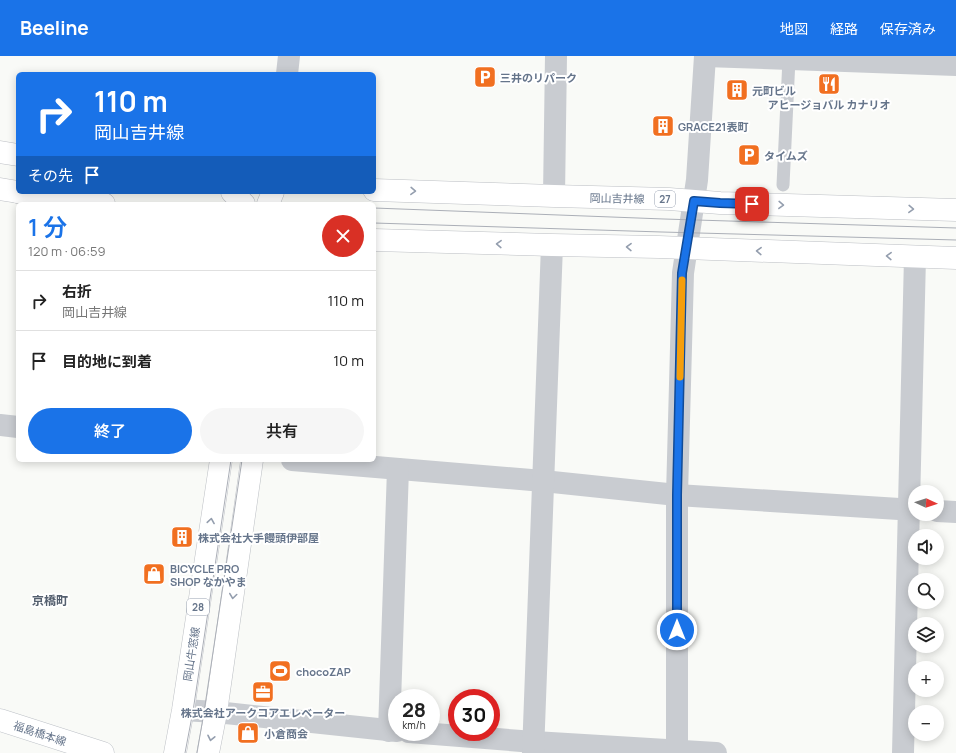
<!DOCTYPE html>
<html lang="ja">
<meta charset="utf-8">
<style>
:root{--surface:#fff;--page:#f6f6f6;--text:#222;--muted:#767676;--line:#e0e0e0;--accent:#1a73e8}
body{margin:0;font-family:Manrope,"Noto Sans JP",sans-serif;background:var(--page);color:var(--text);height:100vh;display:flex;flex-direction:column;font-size:15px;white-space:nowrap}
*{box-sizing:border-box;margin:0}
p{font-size:13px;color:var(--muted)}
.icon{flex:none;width:22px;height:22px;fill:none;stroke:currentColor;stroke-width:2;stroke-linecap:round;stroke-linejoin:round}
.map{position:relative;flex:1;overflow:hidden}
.side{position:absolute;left:16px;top:146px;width:360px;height:260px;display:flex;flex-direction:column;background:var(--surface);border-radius:6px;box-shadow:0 2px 10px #0003}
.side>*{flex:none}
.top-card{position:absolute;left:16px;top:16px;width:360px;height:122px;border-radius:6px;box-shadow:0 2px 10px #0003;background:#1a73e8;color:#fff;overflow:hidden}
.needle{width:26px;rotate:93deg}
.controls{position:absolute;left:908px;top:429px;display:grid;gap:8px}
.controls a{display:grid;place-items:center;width:36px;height:36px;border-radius:50%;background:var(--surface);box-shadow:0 2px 10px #0003;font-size:20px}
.speed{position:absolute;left:388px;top:633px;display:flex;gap:8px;font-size:20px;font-weight:700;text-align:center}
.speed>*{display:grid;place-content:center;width:52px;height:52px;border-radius:50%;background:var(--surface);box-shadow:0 2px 10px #0003;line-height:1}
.speed small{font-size:10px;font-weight:400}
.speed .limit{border:6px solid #d22;background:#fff;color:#111}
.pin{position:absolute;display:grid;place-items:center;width:34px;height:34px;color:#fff;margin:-17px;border-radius:8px;box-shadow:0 2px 6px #0006}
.me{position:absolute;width:44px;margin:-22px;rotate:0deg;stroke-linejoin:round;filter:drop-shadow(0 0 3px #0008)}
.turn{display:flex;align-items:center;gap:14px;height:84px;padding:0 12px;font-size:18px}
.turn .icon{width:52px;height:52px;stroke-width:2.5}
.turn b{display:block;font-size:28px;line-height:34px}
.then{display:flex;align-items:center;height:38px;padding:0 12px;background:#0003;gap:8px;font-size:15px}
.round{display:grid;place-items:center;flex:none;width:42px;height:42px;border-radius:21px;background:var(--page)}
.overview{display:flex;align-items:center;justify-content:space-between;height:68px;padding:0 12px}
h1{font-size:24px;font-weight:600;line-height:30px;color:var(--accent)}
.primary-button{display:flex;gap:8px;margin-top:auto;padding:8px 12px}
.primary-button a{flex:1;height:46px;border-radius:24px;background:var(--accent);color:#fff;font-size:16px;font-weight:600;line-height:46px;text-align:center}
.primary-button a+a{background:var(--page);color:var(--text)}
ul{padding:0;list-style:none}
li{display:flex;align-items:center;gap:12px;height:60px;padding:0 12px;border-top:1px solid var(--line)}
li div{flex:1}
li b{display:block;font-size:15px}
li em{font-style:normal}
header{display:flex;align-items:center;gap:24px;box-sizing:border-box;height:56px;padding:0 20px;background:var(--accent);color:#fff}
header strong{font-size:19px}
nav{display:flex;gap:22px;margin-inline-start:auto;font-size:14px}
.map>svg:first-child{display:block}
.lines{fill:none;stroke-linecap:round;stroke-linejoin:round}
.secondary-casing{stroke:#bdc1c7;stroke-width:23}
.primary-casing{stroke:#bcbfc4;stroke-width:23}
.lane{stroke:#c9ccd1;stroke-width:13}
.street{stroke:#c9ccd1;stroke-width:22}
.secondary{stroke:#fff;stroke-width:22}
.primary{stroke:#fff;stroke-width:22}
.tram{stroke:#abafb7;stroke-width:1}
.oneway{stroke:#949eae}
.route-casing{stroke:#114b97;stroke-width:10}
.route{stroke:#1a73e8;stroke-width:7}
.slow{stroke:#f59e0b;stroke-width:7}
.labels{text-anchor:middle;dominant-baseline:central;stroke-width:4;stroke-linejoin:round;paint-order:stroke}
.shield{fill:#fff;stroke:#949eae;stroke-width:1}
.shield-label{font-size:10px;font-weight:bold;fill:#66758b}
.poi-label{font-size:11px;font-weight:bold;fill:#66758b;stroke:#fff;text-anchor:start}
.street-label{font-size:11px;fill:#66758b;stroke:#fff}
.neighbourhood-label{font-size:12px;font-weight:bold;fill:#55606f;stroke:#fff}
</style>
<header>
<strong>Beeline</strong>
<nav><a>地図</a><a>経路</a><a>保存済み</a></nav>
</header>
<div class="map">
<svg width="956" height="697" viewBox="0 0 956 697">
<rect width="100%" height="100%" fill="#f9faf7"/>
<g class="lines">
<!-- secondary casing -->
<g class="secondary-casing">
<polyline id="secondary" points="0,664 103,697"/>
</g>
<!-- primary casing -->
<g class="primary-casing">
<g id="primary">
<polyline points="0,96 18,99"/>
<polyline points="0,133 18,136"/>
<polyline points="374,134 554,140 669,143 720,147 956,154"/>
<polyline points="18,136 104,148"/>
<polyline points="232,136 244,148"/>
<polyline points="268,148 273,136"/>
<polyline points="374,184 552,189 659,191 956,202"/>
<polyline points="175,697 183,654 221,404"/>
<polyline points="208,697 216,656 252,404"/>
</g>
</g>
<!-- lane -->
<polyline class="lane" points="783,129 789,3"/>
<!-- street -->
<g class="street">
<polyline points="705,0 956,9"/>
<polyline points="287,18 289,0"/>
<polyline points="554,140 556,0"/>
<polyline points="0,369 18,371"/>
<polyline points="292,404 543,425 677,439 915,454"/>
<polyline points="937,455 956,456"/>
<polyline points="183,654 216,656 397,675"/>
<polyline points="389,675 398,413"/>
<polyline points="409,676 534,686 716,697"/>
<polyline points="533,697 552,189"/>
<polyline points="677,697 677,439 683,217 697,124 705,0"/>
<polyline points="903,697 915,201"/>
</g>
<!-- secondary -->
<use href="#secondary" class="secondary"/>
<!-- primary -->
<use href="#primary" class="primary"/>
<!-- tram -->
<g class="tram">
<polyline points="374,152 664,163 956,172"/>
<polyline points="374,167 662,176 956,184"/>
<polyline points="185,697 193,655 231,404"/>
<polyline points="197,697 204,656 242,404"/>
</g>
</g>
<!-- one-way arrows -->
<defs><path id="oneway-chevron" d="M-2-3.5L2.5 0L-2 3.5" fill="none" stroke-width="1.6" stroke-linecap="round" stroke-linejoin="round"/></defs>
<g class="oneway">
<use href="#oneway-chevron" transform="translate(413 135) rotate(2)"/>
<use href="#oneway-chevron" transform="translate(781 149) rotate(2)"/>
<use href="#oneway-chevron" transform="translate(911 153) rotate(2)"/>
<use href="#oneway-chevron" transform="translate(499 188) rotate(-178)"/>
<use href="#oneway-chevron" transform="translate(629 191) rotate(-179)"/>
<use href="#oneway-chevron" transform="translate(759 195) rotate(-178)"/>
<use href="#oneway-chevron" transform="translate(889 200) rotate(-178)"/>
<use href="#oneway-chevron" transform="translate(211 465) rotate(-81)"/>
<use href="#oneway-chevron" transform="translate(233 540) rotate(98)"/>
<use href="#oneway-chevron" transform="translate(211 682) rotate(102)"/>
</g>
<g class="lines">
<!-- route casing -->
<g class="route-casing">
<polyline id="route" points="677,574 677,439 682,217 694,145 720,147 752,148"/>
</g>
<!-- route -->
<use href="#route" class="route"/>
<!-- slow -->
<polyline class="slow" points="680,321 682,224"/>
</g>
<!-- icons -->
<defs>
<g id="parking-square" transform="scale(1.15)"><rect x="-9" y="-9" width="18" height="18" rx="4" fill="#f16f20" stroke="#fff"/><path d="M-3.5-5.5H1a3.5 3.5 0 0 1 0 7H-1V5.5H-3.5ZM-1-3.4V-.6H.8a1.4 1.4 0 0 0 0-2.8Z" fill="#fff"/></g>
<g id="restaurant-square" transform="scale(1.15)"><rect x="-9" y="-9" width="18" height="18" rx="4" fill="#f16f20" stroke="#fff"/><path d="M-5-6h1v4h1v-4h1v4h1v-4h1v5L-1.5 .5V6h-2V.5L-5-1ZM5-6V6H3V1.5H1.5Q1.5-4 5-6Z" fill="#fff"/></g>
<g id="building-square" transform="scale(1.15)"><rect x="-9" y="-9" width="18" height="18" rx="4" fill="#f16f20" stroke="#fff"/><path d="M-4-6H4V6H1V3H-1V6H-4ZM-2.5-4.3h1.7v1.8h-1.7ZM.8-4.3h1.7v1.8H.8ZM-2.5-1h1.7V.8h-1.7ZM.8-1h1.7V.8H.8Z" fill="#fff"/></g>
<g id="shop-square" transform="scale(1.15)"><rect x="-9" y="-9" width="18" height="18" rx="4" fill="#f16f20" stroke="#fff"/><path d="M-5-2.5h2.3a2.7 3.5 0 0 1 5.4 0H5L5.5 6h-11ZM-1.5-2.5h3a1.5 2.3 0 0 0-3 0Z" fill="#fff"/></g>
<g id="stadium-square" transform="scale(1.15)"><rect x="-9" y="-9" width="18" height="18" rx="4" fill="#f16f20" stroke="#fff"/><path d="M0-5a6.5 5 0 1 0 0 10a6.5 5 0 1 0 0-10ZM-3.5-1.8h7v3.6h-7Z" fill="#fff"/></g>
<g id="office-square" transform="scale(1.15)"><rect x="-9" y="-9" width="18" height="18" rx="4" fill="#f16f20" stroke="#fff"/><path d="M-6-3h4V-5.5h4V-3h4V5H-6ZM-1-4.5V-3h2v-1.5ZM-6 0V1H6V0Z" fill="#fff"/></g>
</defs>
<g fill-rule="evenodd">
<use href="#parking-square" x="485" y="21"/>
<use href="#restaurant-square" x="829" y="28"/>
<use href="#building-square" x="737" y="34"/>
<use href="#building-square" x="663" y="70"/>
<use href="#parking-square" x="749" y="99"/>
<use href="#building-square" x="182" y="481"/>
<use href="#shop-square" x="154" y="518"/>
<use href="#stadium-square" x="280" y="615"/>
<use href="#office-square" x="263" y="636"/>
<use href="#shop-square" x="248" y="677"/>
</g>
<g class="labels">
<!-- shield labels -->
<g class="shield">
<rect x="655" y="135" width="20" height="16" rx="3"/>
<rect x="187" y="543" width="22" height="16" rx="3"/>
</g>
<g class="shield-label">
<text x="665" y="143">27</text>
<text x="198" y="551">28</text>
</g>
<!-- poi labels -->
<g class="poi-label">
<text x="500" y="21">三井のリパーク</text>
<text x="752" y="34">元町ビル</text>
<text x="829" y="48" text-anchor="middle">アヒージョバル カナリオ</text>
<text x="678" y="70">GRACE21表町</text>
<text x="764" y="99">タイムズ</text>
<text x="198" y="481">株式会社大手饅頭伊部屋</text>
<text x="170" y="512">BICYCLE PRO<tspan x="170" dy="13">SHOP なかやま</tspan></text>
<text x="296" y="615">chocoZAP</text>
<text x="263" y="656" text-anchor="middle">株式会社アークコアエレベーター</text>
<text x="264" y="677">小倉商会</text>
</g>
<!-- street labels -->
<g class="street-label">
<text transform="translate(617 142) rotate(1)">岡山吉井線</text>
<text transform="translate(191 598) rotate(-81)">岡山牛窓線</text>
<text transform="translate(40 677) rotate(18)">福島橋本線</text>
</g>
<!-- neighbourhood labels -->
<g class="neighbourhood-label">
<text x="50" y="544">京橋町</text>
</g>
</g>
</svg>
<div class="controls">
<a><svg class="needle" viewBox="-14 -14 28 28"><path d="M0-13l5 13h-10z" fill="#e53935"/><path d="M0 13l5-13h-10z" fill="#767676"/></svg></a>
<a><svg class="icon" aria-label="sound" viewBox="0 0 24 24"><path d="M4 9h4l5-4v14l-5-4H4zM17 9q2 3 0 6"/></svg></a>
<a><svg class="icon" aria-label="search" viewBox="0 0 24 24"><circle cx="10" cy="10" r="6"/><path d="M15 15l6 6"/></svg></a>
<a><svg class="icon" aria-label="layers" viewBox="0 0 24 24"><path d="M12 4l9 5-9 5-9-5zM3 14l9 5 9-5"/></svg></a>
<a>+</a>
<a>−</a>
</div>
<div class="speed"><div>28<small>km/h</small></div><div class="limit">30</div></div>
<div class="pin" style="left:752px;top:148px;background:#d93025"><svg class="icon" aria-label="arrive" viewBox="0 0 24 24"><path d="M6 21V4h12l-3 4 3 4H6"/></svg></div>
<svg class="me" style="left:677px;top:574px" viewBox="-20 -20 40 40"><circle r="17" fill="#1a73e8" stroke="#fff" stroke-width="3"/><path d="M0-11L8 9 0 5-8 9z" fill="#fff"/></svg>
<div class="top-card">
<div class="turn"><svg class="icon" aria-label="right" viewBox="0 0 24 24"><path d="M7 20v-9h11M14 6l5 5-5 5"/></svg><div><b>110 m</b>岡山吉井線</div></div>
<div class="then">その先<svg class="icon" aria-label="arrive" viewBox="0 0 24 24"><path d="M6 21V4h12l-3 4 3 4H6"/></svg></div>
</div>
<section class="side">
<div class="overview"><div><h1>1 分</h1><p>120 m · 06:59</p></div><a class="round" style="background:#d93025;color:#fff"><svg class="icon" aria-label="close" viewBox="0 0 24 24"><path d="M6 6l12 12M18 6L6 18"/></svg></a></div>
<ul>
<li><svg class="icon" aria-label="right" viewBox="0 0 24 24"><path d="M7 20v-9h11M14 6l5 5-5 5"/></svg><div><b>右折</b><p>岡山吉井線</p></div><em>110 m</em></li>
<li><svg class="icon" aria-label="arrive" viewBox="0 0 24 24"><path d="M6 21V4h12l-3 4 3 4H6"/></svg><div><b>目的地に到着</b></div><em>10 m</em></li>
</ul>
<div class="primary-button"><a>終了</a><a>共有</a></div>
</section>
</div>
